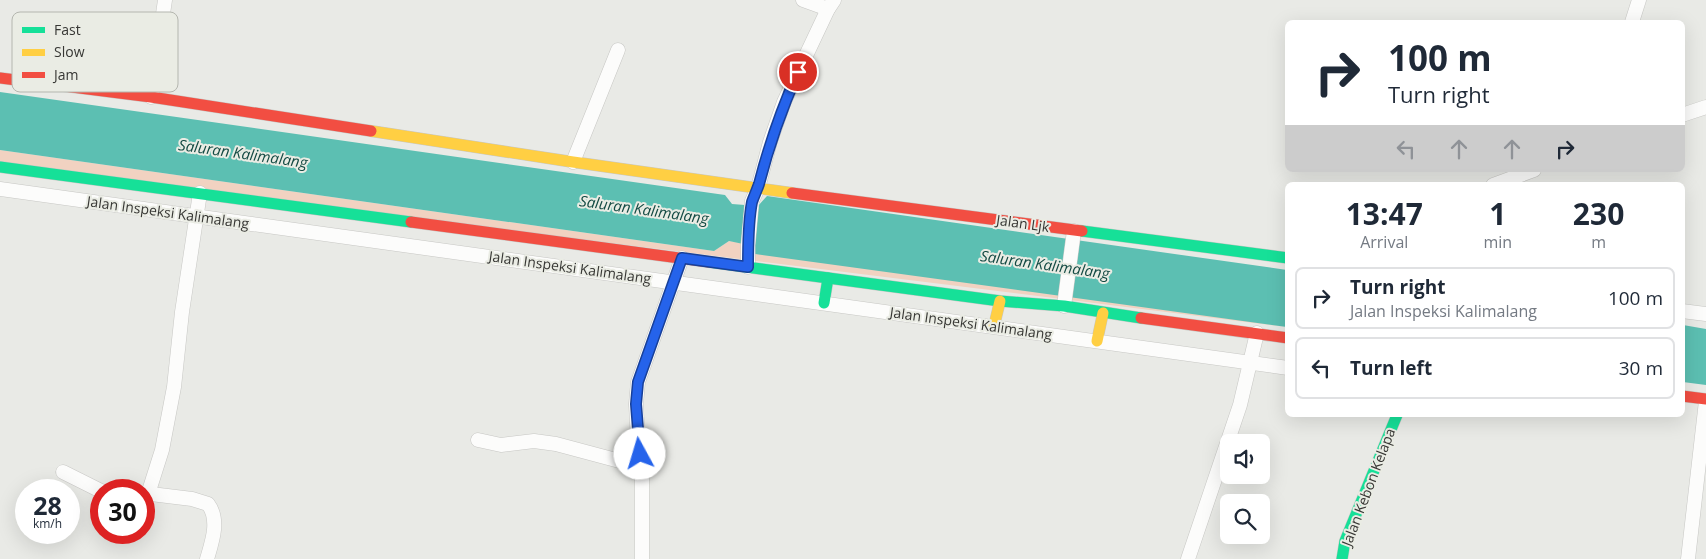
<!DOCTYPE html>
<style>
:root{--surface:#fff;--page:#f6f6f7;--text:#1f2937;--muted:#747a83;--line:#e0e1e3}
body{margin:0;font-family:"Open Sans",sans-serif;background:var(--page);color:var(--text);height:100vh;display:flex;flex-direction:column;font-size:19px;white-space:nowrap}
*{box-sizing:border-box;margin:0}
p{font-size:16px;color:var(--muted)}
.icon{flex:none;width:28px;height:28px;fill:none;stroke:currentColor;stroke-width:2;stroke-linecap:round;stroke-linejoin:round}
.map{position:relative;flex:1;overflow:hidden}
.side{position:absolute;left:1285px;top:182px;width:400px;height:235px;display:flex;flex-direction:column;background:var(--surface);border-radius:8px;box-shadow:0 5px 20px #0002}
.side>*{flex:none}
.banner{position:absolute;left:1285px;top:20px;width:400px;height:152px;border-radius:8px;box-shadow:0 5px 20px #0002;background:#fff;color:var(--text);overflow:hidden}
.fabs{position:absolute;left:1220px;top:434px;display:grid;gap:10px}
.fabs a{display:grid;place-items:center;width:50px;height:50px;border-radius:8px;background:var(--surface);box-shadow:0 5px 20px #0002;font-size:25px}
.speed{position:absolute;left:15px;top:479px;display:flex;gap:10px;font-size:25px;font-weight:700;text-align:center}
.speed>*{display:grid;place-content:center;width:65px;height:65px;border-radius:50%;background:var(--surface);box-shadow:0 5px 20px #0002;line-height:1}
.speed small{font-size:12px;font-weight:400}
.speed .limit{border:8px solid #d22;background:#fff;color:#111}
.pin{position:absolute;display:grid;place-items:center;width:42px;height:42px;color:#fff;margin:-21px;border:2px solid #fff;border-radius:50%;box-shadow:0 1px 5px #0007}
.me{position:absolute;width:55px;margin:-28px;rotate:354deg;stroke-linejoin:round;filter:drop-shadow(0 0 4px #0008)}
.turn{display:flex;align-items:center;gap:18px;height:105px;padding:0 20px;font-size:22px}
.turn .icon{width:65px;height:65px;stroke-width:2.5}
.turn b{display:block;font-size:35px;line-height:42px}
.lanes{display:flex;align-items:center;height:48px;padding:0 20px;background:#0003;justify-content:center;gap:25px;direction:ltr}
.lanes .off{opacity:.35}
.eta{display:flex;justify-content:space-evenly;align-items:center;height:85px;text-align:center}
.eta b{font-size:30px;font-weight:700;line-height:35px}
ul{padding:0;list-style:none}
li{display:flex;align-items:center;gap:15px;height:62px;margin:0 10px 8px;padding:0 10px;border:2px solid var(--line);border-radius:8px}
li div{flex:1}
li b{display:block;font-size:19px}
li em{font-style:normal}
.map>svg:first-child{display:block}
.green{fill:#f1d2c1}
.water{fill:#5cbfb2}
.lines{fill:none;stroke-linecap:round;stroke-linejoin:round}
.street-casing{stroke:#c7c7c4;stroke-width:15}
.fast-casing{stroke:#c7c7c4;stroke-width:12}
.slow-casing{stroke:#c7c7c4;stroke-width:12}
.jam-casing{stroke:#c7c7c4;stroke-width:12}
.street{stroke:#fcfcfb;stroke-width:14}
.fast{stroke:#16e098;stroke-width:11}
.slow{stroke:#ffcf43;stroke-width:11}
.jam{stroke:#f24e42;stroke-width:11}
.route-casing{stroke:#184099;stroke-width:12}
.route{stroke:#2563eb;stroke-width:9}
.labels{text-anchor:middle;dominant-baseline:central;stroke-width:4;stroke-linejoin:round;paint-order:stroke}
.street-label{font-size:14px;fill:#373734;stroke:#eaece4}
.water-label{font-size:15px;font-style:italic;fill:#134a43;stroke:#eaece4}
.key{fill:#eaece4;stroke:#b4b6af;stroke-width:1}
.key-label{font-size:14px;fill:#373734}
</style>
<div class="map">
<svg width="1706" height="559" viewBox="0 0 1706 559">
<rect width="100%" height="100%" fill="#e9eae6"/>
<!-- green -->
<polygon class="green" points="0,150 714,251 729,241 1287,327 0,167"/>
<!-- water -->
<g class="water">
<polygon points="0,92 725,195 732,204 758,206 767,196 1287,270 1287,327 755,254 748,245 729,241 714,251 0,150"/>
<polygon points="1683,325 1706,329 1706,385 1683,382"/>
</g>
<g class="lines">
<!-- street casing -->
<g class="street-casing">
<g id="street">
<polyline points="803,0 828,9"/>
<polyline points="1632,22 1639,0"/>
<polyline points="151,97 165,0"/>
<polyline points="1682,115 1706,107"/>
<polyline points="573,162 618,50"/>
<polyline points="1493,185 1534,170"/>
<polyline points="0,189 1288,368"/>
<path d="M200,193L182,312L174,387L162,450L149,491L151,494L192,499L208,504C220,520 212,542 207,559"/>
<polyline points="748,267 748,245 752,201 758,188 770,142 784,102 828,9 834,0"/>
<polyline points="1064,306 1074,231"/>
<polyline points="1682,311 1706,314"/>
<polyline points="478,440 501,445 534,441 556,444 642,467"/>
<polyline points="63,472 101,491"/>
<polyline points="642,559 642,467 638,441 636,404 638,382 682,258"/>
<polyline points="1188,559 1240,405 1257,333"/>
<polyline points="1688,559 1706,401"/>
</g>
</g>
<!-- fast casing -->
<g class="fast-casing">
<g id="fast">
<polyline points="0,167 411,222"/>
<polyline points="1082,231 1288,258"/>
<polyline points="709,262 1000,301 1064,306 1141,318"/>
<polyline points="824,303 828,278"/>
<polyline points="1342,559 1345,541 1397,415"/>
</g>
</g>
<!-- slow casing -->
<g class="slow-casing">
<g id="slow">
<polyline points="371,131 573,162 792,193"/>
<polyline points="994,326 1000,301"/>
<polyline points="1097,341 1103,313"/>
</g>
</g>
<!-- jam casing -->
<g class="jam-casing">
<g id="jam">
<polyline points="0,78 151,97 371,131"/>
<polyline points="792,193 1082,231"/>
<polyline points="411,222 709,262"/>
<polyline points="1141,318 1288,338"/>
<polyline points="1682,396 1706,399"/>
</g>
</g>
<!-- street -->
<use href="#street" class="street"/>
<!-- fast -->
<use href="#fast" class="fast"/>
<!-- slow -->
<use href="#slow" class="slow"/>
<!-- jam -->
<use href="#jam" class="jam"/>
</g>
<g class="lines">
<!-- route casing -->
<g class="route-casing">
<path id="route" d="M640,454L636,404L638,382L682,258L748,267C748,246 748,223 752,202C754,196 757,190 759,184C769,145 782,108 798,72"/>
</g>
<!-- route -->
<use href="#route" class="route"/>
</g>
<g class="labels">
<!-- street labels -->
<g class="street-label">
<text transform="translate(168 212) rotate(8)">Jalan Inspeksi Kalimalang</text>
<text transform="translate(1023 223) rotate(8)">Jalan Ljk</text>
<text transform="translate(570 267) rotate(8)">Jalan Inspeksi Kalimalang</text>
<text transform="translate(971 323) rotate(8)">Jalan Inspeksi Kalimalang</text>
<text transform="translate(1368 487) rotate(-69)">Jalan Kebon Kelapa</text>
</g>
<!-- water labels -->
<g class="water-label">
<text transform="translate(243 153) rotate(8)">Saluran Kalimalang</text>
<text transform="translate(644 209) rotate(8)">Saluran Kalimalang</text>
<text transform="translate(1045 264) rotate(8)">Saluran Kalimalang</text>
</g>
</g>
<!-- legend -->
<rect x="12" y="12" width="166" height="80" rx="8" class="key"/>
<rect x="22" y="27" width="23" height="6" fill="#16e098"/>
<rect x="22" y="49" width="23" height="7" fill="#ffcf43"/>
<rect x="22" y="72" width="23" height="6" fill="#f24e42"/>
<g class="key-label">
<text x="54" y="35">Fast</text>
<text x="54" y="57">Slow</text>
<text x="54" y="80">Jam</text>
</g>
</svg>
<div class="fabs">
<a><svg class="icon" aria-label="sound" viewBox="0 0 24 24"><path d="M4 9h4l5-4v14l-5-4H4zM17 9q2 3 0 6"/></svg></a>
<a><svg class="icon" aria-label="search" viewBox="0 0 24 24"><circle cx="10" cy="10" r="6"/><path d="M15 15l6 6"/></svg></a>
</div>
<div class="speed"><div>28<small>km/h</small></div><div class="limit">30</div></div>
<div class="pin" style="left:798px;top:72px;background:#d93025"><svg class="icon" aria-label="arrive" viewBox="0 0 24 24"><path d="M6 21V4h12l-3 4 3 4H6"/></svg></div>
<svg class="me" style="left:640px;top:454px" viewBox="-20 -20 40 40"><circle r="19" fill="#fff"/><path d="M0-13L10 11 0 6-10 11z" fill="#2563eb"/></svg>
<div class="banner">
<div class="turn"><svg class="icon" aria-label="right" viewBox="0 0 24 24"><path d="M7 20v-9h11M14 6l5 5-5 5"/></svg><div><b>100 m</b>Turn right</div></div>
<div class="lanes"><svg class="icon off" aria-label="left" viewBox="0 0 24 24"><path d="M17 20v-9H6M10 6l-5 5 5 5"/></svg><svg class="icon off" aria-label="ahead" viewBox="0 0 24 24"><path d="M12 20V5M6 11l6-6 6 6"/></svg><svg class="icon off" aria-label="ahead" viewBox="0 0 24 24"><path d="M12 20V5M6 11l6-6 6 6"/></svg><svg class="icon" aria-label="right" viewBox="0 0 24 24"><path d="M7 20v-9h11M14 6l5 5-5 5"/></svg></div>
</div>
<section class="side">
<div class="eta">
<div><b>13:47</b><p>Arrival</p></div>
<div><b>1</b><p>min</p></div>
<div><b>230</b><p>m</p></div>
</div>
<ul>
<li><svg class="icon" aria-label="right" viewBox="0 0 24 24"><path d="M7 20v-9h11M14 6l5 5-5 5"/></svg><div><b>Turn right</b><p>Jalan Inspeksi Kalimalang</p></div><em>100 m</em></li>
<li><svg class="icon" aria-label="left" viewBox="0 0 24 24"><path d="M17 20v-9H6M10 6l-5 5 5 5"/></svg><div><b>Turn left</b></div><em>30 m</em></li>
</ul>
</section>
</div>
